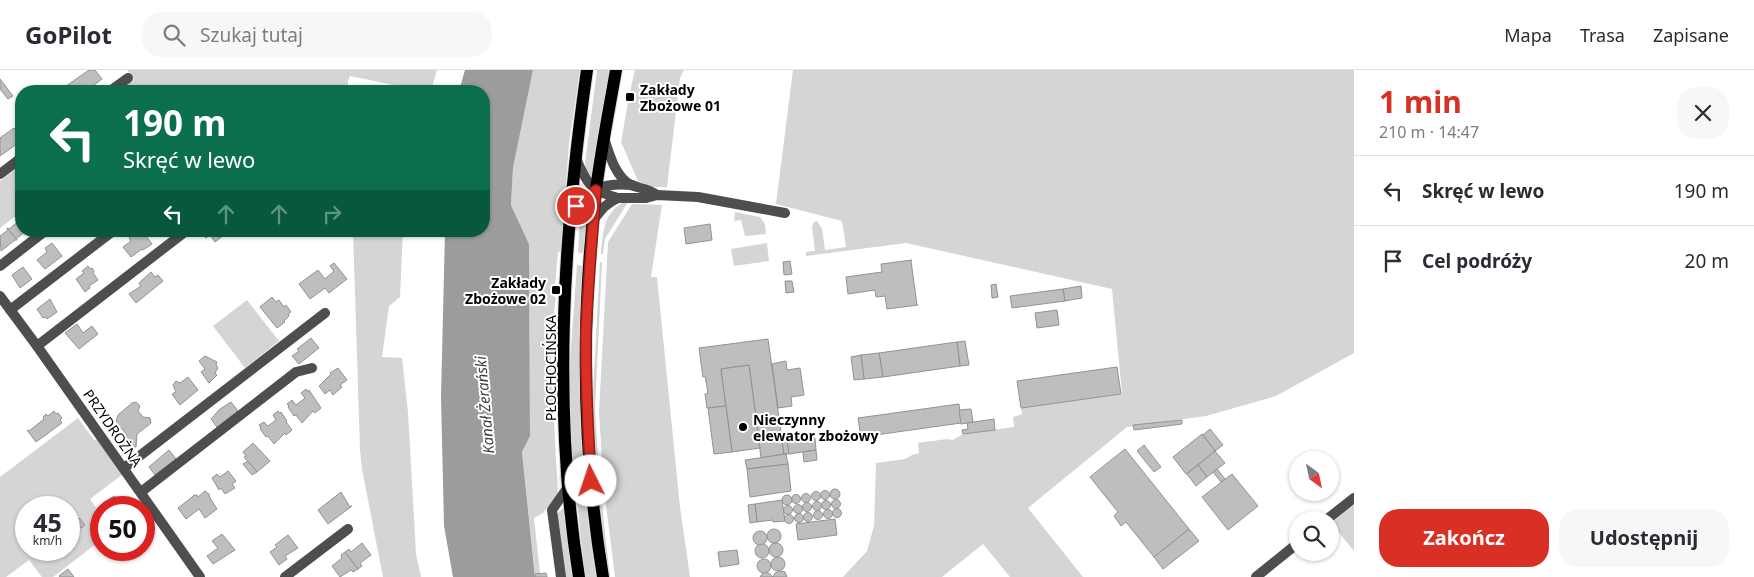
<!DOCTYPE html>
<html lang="pl">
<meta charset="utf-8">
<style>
:root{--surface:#fff;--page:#f7f7f7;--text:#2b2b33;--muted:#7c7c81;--line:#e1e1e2;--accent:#d93025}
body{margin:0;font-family:"Noto Sans",sans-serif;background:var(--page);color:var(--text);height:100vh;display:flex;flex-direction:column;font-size:19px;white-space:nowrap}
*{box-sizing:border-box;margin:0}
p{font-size:16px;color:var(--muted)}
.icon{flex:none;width:28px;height:28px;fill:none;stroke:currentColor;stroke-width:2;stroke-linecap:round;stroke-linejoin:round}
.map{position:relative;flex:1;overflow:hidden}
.side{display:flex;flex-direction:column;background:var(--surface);width:400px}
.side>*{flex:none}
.top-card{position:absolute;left:15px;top:15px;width:475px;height:152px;border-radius:20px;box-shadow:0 1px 4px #0004;background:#0b6e4f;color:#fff;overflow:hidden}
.needle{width:32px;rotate:147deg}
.controls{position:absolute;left:1289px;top:381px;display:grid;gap:10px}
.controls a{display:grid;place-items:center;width:50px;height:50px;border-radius:50%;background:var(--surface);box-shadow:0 1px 4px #0004;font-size:25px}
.speed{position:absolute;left:15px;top:426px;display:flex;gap:10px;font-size:25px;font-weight:700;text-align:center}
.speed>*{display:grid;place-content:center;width:65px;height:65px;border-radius:50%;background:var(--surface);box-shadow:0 1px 4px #0004;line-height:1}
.speed small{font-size:12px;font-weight:400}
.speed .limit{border:8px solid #d22;background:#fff;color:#111}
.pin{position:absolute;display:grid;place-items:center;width:42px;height:42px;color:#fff;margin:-21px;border:2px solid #fff;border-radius:50%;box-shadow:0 1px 5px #0007}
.me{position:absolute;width:55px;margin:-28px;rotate:356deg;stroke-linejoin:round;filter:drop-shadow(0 0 4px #0008)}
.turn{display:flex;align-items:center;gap:18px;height:105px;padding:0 25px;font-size:22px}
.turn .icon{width:65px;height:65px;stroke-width:2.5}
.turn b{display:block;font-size:35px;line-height:42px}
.lanes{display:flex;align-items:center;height:48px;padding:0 25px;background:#0003;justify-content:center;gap:25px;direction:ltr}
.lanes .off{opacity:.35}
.round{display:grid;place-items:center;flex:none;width:52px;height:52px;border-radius:20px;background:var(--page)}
.summary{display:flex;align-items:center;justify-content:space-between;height:85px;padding:0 25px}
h1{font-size:30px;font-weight:700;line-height:38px;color:var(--accent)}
.button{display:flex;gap:10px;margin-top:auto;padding:10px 25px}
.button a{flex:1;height:58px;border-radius:20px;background:var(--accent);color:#fff;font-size:20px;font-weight:700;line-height:58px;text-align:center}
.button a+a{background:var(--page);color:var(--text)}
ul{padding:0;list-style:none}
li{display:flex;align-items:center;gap:15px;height:70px;padding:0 25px;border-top:1px solid var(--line)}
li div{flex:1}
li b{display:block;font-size:19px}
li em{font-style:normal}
header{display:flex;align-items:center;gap:30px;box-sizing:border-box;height:70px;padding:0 25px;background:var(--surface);border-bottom:1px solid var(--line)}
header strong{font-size:24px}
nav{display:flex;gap:28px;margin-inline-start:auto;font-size:18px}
.search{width:350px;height:45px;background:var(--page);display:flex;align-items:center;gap:12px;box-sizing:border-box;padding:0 18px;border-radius:20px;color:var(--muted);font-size:19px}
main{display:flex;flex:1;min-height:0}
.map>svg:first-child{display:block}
.green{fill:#d5d5d5;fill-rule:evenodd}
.water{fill:#9c9c9c}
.building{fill:#bebebe;stroke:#929292}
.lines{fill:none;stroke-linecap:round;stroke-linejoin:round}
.major-casing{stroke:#dbdbdb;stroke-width:14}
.minor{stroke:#4e4e4e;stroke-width:10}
.major{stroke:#000;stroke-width:12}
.route-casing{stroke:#8d1f18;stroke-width:12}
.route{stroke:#d93025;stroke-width:9}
.poi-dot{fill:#000;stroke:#fff;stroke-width:2}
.labels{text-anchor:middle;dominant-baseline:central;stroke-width:4;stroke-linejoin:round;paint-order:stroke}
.poi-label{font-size:14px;font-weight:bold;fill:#000;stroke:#fff;text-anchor:start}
.street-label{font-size:14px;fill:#000;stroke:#fff}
.water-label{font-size:15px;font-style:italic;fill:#3d3d3d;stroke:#fff}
</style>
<header>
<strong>GoPilot</strong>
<div class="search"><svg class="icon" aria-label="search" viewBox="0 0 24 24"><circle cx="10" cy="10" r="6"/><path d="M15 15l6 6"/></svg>Szukaj tutaj</div>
<nav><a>Mapa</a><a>Trasa</a><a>Zapisane</a></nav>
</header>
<main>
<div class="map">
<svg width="1354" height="507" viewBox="0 0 1354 507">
<rect width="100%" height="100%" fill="#fff"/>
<!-- green -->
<g class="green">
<polygon points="127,0 437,0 431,21 423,21 350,6 348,11 348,21 118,21 134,9"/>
<polygon points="533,0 580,0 569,73 561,181 558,182 554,227 556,227 552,259 551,297 558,425 543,443 534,448 540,503 535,504 522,382 530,366 529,174 511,135 513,98"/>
<polygon points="597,0 610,0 592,108 586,100 585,93"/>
<polygon points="635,0 684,0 680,8 667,117 651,117 638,111 621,72 628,32 631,32 633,22 630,21"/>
<polygon points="793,0 1354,0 1354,283 1276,326 1206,346 1127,357 1028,438 1083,507 1010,507 983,474 942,507 843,507 867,481 874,456 876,393 905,389 912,385 919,383 918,373 947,369 953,370 963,364 1014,357 1013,347 1022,344 1021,338 1122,324 1112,219 906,173 806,186 806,182 815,181 812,157 814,152 817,151 822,159 825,180 846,177 842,151 776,134"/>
<polygon points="21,95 21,142 0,158 0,111"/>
<polygon points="588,131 590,132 586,183 578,183 580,146"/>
<path d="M624,132H628L605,169L603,184H601C603,163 603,143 624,132Z"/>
<polygon points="632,134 662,135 651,207 657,207 680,437 690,507 615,507 604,419 599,342 608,172"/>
<polygon points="735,142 760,147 765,154 766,164 745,166 741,150 734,151"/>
<polygon points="353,161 403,161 400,227 389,236 382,287 402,288 408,342 416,484 421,507 383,507 362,399 360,380"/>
<polygon points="767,173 769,191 734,196 731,179"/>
<polygon points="600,192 602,193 595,339 600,417 610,507 608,507 597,421 592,339"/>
<path d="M577,195L584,196C582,241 580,287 580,333C581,388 587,452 596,507H585L571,376L569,304Z"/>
<polygon points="247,230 279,271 245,298 213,256"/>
<path d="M78,348L94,370L97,369L123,404L90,429L101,445V470L53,507H42L29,490L6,507H0V407ZM26,438H69V480H26Z"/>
<polygon points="1354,435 1354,481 1331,453"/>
<polygon points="563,438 565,440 573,507 565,507 557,447 558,443"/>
</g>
<!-- water -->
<polygon class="water" points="465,0 533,0 513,98 511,135 529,174 530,366 522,382 535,507 453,507 444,456 441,327 445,161 484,161 484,21 459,21"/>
<!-- building -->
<g class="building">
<polygon points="89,0 95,0 102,9 86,21 59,21"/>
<polygon points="0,9 13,26 8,29 0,19"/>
<polygon points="14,58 21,67 21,71 0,86 0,68"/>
<polygon points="21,149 21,161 26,161 16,169 17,170 7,158 9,159"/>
<polygon points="710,154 712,170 686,174 684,158"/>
<polygon points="7,158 17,170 15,170 1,181 0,166 8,160"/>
<polygon points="137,161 142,161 152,174 143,180 142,179 131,187 123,177 131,171 129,168"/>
<polygon points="229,161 215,172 210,165 206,168 200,162"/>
<polygon points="52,173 62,186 45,199 37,190 47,182 45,178"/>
<polygon points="912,190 911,191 917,235 918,235 887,239 885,226 876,227 875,220 848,224 846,207 882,202 881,194"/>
<polygon points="790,191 792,204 784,205 783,192"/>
<polygon points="334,193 347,209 329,223 325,218 310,229 299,214 318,200 325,209 334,201 330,196"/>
<polygon points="88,196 90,199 92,198 94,201 93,203 98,210 89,216 90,218 85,222 76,209 84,203 82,201"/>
<polygon points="23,197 32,209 20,218 12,205"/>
<polygon points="151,202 155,207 158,205 163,211 136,233 129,224 141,216 139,213"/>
<polygon points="785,211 792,211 794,222 786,223"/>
<polygon points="996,214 998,227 992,228 991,215"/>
<polygon points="1081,216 1082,228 1065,231 1063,219"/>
<polygon points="1063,219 1065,231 1012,238 1010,226"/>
<polygon points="272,227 276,232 279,230 284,237 286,235 291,242 288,244 289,246 284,251 285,252 277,258 260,237"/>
<polygon points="50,229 57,242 47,249 46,247 43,248 37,239"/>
<polygon points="1057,240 1059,255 1037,258 1035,243"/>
<polygon points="77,254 83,263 92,256 98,264 79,279 65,263"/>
<polygon points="311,268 319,278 299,294 292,286 299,281 297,279"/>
<polygon points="768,269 784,384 761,388 749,295 721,299 726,336 707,338 705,324 708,323 705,306 703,307 699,278"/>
<polygon points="965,271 969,295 960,296 957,272"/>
<polygon points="957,272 960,296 883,307 879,283"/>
<polygon points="879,283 883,307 864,309 861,285"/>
<polygon points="861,285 864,309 854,310 851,287"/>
<polygon points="205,286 217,292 216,295 218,298 215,303 217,305 209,313 201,302 205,299 199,291"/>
<polygon points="786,291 787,300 800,298 804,325 791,327 792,336 778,338 772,294"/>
<polygon points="749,295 760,378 732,382 721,299"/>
<polygon points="1117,297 1121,324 1021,338 1017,311"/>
<polygon points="338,298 347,310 340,315 342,317 333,325 330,320 325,324 319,316 331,304 330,303"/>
<polygon points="188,307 198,320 180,335 172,324 176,322 173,315 176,311 180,313"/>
<polygon points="306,319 308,322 309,320 321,338 315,343 313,341 302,353 296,345 294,346 288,337 289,336 287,334 292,330 296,335 305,328 301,323"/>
<polygon points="136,332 140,336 138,341 143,347 150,348 151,353 137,364 136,377 125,376 127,365 122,359 120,358 116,351 118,345 132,333"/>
<polygon points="231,332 238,341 217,357 211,349 220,339"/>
<polygon points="959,334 961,353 861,367 858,348"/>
<polygon points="726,336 732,382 714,384 708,338"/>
<polygon points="971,339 973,352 961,354 959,340"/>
<polygon points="54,341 56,344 58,343 62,348 60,350 62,353 36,372 27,360 29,361 44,349 43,347 46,344 48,346"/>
<polygon points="278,341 279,343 281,342 287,351 286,352 292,360 286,365 285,363 274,374 268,366 266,367 260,359 261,358 259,355 264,352 268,356 276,350 273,345"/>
<polygon points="994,349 995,360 963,364 962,360 968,359 967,353"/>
<polygon points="1182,350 1182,354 1134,360 1133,355"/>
<polygon points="1210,359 1223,375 1215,381 1203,365"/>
<polygon points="781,362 787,362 789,384 784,384"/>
<polygon points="1202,364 1215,381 1186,404 1173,387"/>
<polygon points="815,368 816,380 789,384 787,371"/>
<polygon points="253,373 270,391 257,402 244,387 246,386 243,382"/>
<polygon points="1144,375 1161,397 1154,402 1137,381"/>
<polygon points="1125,379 1189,459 1154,487 1126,452 1121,456 1114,446 1118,442 1090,407"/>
<polygon points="169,380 176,389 155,405 149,397"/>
<polygon points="816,380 817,390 804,392 803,382"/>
<polygon points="1215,381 1225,393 1207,407 1198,395"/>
<polygon points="786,384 788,394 747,399 745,390"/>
<polygon points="248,391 257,402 252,405 243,394"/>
<polygon points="788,394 791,421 750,427 747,399"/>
<polygon points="1198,395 1207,407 1196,416 1187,404"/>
<polygon points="1217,399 1225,409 1221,412 1213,402"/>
<polygon points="228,401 236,411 232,414 235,418 225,424 221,418 219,420 212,408 217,404 220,407"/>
<polygon points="1232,404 1258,436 1228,460 1202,427"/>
<circle cx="835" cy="424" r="5"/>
<circle cx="825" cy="425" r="4.5"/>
<polygon points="205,421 209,424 210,428 217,439 205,448 199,439 186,449 178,438 191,428 194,425 197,425 198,427"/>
<circle cx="816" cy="426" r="4.5"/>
<polygon points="341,422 350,437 352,436 328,454 318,440"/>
<circle cx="806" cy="428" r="4.5"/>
<circle cx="796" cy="429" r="4.5"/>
<circle cx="787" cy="430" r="5"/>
<polygon points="114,426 122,438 104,438 102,434"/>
<polygon points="55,428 61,436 58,438 51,430"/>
<circle cx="836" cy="434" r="4.5"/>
<polygon points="782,430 785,451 773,452 773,450 757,452 755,434"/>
<circle cx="826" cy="435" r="4.5"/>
<circle cx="817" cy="436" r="4.5"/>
<circle cx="807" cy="437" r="4.5"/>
<polygon points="755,434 757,452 750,453 748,435"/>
<circle cx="798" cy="439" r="4.5"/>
<circle cx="788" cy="440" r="4.5"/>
<circle cx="837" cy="443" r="4.5"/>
<circle cx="828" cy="444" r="4.5"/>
<circle cx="818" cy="445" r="4.5"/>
<circle cx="808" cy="447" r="4.5"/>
<circle cx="799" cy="448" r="4.5"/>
<circle cx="789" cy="449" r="4.5"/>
<polygon points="79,448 85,455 79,459 74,453"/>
<polygon points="835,449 837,465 798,470 796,454"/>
<polygon points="1189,459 1199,471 1163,499 1154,487"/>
<circle cx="774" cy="466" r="7"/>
<circle cx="760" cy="468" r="7"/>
<polygon points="222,464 235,480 213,494 207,486 218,478 212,471"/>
<polygon points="288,465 298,478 285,486 287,489 279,495 270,482 277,477 275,475"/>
<polygon points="362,473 371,485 360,493 362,496 358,499 345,482 349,479 351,482"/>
<circle cx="776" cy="480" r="7"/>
<circle cx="762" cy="481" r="7"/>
<polygon points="737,480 739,494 720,497 718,482"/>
<polygon points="345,482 358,499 353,502 351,500 340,507 332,496 342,488 341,485"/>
<circle cx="778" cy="494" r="7"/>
<circle cx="764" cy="496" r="7"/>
<polygon points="68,499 74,507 60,507 59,506"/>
<polygon points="780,501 785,502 787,507 773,507 775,503"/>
<polygon points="766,502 770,504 773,507 760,507 762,504"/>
<polygon points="546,503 547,507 535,507 535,504"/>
</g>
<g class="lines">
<!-- major casing -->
<g class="major-casing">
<g id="major">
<path d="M579,507C552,339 563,167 587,0"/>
<path d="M603,507C582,380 581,248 596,120C601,80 609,40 616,0"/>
</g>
</g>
<!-- minor -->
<g class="minor">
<polyline points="110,21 128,8"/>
<path d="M604,68C609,83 615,107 631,115C641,119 647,118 657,125"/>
<path d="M576,88C586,113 591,121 618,128"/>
<polyline points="0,104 21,88"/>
<path d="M570,144C590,120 600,112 632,115"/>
<polyline points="593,150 604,137 612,131 618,128 646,128 657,125 698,127 785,143"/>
<polyline points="0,196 45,161"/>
<polyline points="0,226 37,276 200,507"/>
<polyline points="10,240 113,161"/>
<polyline points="37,276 186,161"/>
<polyline points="124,398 325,243"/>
<polyline points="141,422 296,302 312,298"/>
<polyline points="1326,450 1354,428"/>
<polyline points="285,507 348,459"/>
<polyline points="561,507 552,440 568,417"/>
<polyline points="1256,507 1298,473"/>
</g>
<!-- major -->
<use href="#major" class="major"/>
</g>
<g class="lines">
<!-- route casing -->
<g class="route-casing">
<path id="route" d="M576,136L583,128L596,120C592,167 588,214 586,261C585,311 588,361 591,411"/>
</g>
<!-- route -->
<use href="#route" class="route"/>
</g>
<!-- markers -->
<g class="poi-dot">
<rect x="625" y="22" width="10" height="10" rx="2.5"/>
<rect x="551" y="215" width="10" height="10" rx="2.5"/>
<circle cx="743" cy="357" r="5"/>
</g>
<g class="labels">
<!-- poi labels -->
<g class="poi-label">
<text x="640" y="19">Zakłady<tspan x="640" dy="16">Zbożowe 01</tspan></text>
<text x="546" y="212" text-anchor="end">Zakłady<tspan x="546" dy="16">Zbożowe 02</tspan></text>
<text x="753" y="349">Nieczynny<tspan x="753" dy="16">elewator zbożowy</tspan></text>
</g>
<!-- street labels -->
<g class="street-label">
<text transform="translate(550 298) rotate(-90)">PŁOCHOCIŃSKA</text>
<text transform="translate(113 358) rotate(55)">PRZYDROŻNA</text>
</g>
<!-- water labels -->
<g class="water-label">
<text transform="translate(484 335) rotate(-95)">Kanał Żerański</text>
</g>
</g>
</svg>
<div class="controls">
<a><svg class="needle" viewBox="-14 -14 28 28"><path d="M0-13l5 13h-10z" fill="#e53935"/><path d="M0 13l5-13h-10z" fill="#7c7c81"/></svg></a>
<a><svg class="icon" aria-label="search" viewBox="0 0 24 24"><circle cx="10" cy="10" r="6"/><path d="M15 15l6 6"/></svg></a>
</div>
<div class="speed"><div>45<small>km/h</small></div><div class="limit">50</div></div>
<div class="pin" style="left:576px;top:136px;background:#d93025"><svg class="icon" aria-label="arrive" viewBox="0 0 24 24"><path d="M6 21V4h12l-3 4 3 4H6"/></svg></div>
<svg class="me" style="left:591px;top:411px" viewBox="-20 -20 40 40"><circle r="19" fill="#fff"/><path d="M0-13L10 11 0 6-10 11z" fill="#d93025"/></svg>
<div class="top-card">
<div class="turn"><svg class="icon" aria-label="left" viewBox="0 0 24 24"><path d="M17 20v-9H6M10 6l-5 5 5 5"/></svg><div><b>190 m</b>Skręć w lewo</div></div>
<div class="lanes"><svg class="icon" aria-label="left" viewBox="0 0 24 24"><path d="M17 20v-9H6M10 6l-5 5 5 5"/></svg><svg class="icon off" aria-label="ahead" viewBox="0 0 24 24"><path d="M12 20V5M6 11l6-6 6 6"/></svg><svg class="icon off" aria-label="ahead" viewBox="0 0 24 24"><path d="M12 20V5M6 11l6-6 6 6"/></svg><svg class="icon off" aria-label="right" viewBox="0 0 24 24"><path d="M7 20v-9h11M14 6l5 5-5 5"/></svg></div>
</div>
</div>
<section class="side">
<div class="summary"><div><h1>1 min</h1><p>210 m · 14:47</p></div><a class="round"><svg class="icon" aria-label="close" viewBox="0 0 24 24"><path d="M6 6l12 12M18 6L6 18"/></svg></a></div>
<ul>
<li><svg class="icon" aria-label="left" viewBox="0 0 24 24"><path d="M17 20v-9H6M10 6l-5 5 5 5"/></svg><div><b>Skręć w lewo</b></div><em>190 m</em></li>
<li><svg class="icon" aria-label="arrive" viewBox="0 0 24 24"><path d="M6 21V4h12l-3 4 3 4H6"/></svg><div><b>Cel podróży</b></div><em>20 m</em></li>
</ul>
<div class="button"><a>Zakończ</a><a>Udostępnij</a></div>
</section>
</main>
